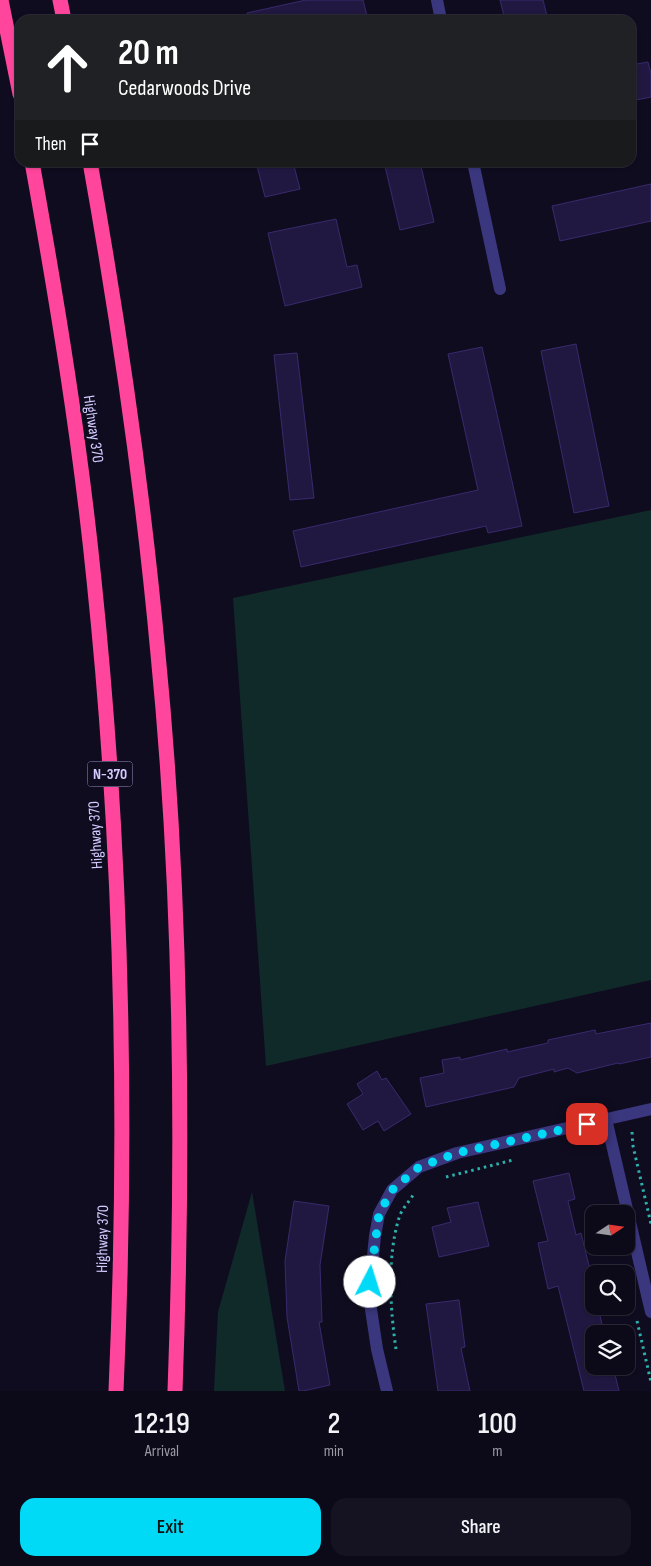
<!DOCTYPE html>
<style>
:root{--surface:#0c0918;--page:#151221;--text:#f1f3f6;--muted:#9a9aa2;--line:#2c2a37;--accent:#00daf6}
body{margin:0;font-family:"Sofia Sans Condensed",sans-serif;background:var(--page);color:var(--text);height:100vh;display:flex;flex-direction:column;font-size:19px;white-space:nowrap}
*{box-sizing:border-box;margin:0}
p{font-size:16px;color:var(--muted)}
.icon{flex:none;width:28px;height:28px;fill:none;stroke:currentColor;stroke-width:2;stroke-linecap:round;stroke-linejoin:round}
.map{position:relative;height:1391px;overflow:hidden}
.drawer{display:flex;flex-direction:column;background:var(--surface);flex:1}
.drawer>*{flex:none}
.banner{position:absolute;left:15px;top:15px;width:621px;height:152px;border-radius:15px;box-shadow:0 1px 4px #0004,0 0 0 1px var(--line);background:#202124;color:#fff;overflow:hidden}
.needle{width:32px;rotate:77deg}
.buttons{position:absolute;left:585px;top:1205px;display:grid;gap:10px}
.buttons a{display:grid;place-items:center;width:50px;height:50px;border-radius:10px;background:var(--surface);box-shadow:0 1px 4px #0004,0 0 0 1px var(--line);font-size:25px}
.pin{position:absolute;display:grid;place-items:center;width:42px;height:42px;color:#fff;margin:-21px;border-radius:10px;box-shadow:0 2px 8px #0006}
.me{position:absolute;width:55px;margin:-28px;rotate:5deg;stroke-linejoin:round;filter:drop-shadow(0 0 4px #0008)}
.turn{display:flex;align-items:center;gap:18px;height:105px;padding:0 20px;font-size:22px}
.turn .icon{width:65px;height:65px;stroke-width:2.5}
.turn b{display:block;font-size:35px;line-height:42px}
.then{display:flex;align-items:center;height:48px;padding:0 20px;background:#0003;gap:10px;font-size:19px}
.eta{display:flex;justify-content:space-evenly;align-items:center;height:85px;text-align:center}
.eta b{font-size:30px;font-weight:600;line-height:35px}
.action{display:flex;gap:10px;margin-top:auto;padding:10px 20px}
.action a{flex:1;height:58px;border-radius:15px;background:var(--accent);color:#111;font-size:20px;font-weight:600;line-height:58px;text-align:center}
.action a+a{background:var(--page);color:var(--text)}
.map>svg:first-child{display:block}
.green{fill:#102a29}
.building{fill:#211841;stroke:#392a6d}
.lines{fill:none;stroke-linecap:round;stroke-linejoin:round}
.path{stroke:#2db1ab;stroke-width:3;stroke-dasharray:2.5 4;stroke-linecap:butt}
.street{stroke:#3b377f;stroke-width:12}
.highway{stroke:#ff469c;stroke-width:15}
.route{stroke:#00daf6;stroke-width:9;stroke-dasharray:0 16.2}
.labels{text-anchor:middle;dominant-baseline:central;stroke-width:5;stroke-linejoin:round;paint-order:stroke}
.shield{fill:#100c20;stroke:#9892bc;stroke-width:1}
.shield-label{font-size:15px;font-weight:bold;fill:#d2cbff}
.street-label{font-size:16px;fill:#d2cbff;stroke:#100c20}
</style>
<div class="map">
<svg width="651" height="1391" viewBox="0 0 651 1391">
<rect width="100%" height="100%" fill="#100c20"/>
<!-- green -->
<g class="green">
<polygon points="651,510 651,980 266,1066 233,598"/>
<polygon points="252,1192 285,1391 214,1391 218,1312"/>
</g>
<!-- building -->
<g class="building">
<polygon points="306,0 363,0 368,20 248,20 247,13"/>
<polygon points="500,0 543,0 548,20 505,20"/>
<polygon points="648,62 651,74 651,97 631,101 631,65"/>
<polygon points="256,162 293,162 300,189 265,197"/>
<polygon points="384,162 420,162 434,222 400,230"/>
<polygon points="651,184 651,221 560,241 552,206"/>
<polygon points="336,219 347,267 357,265 362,287 285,306 268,233"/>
<polygon points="576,344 609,506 574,513 541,351"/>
<polygon points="482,347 522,526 488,533 486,526 301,567 293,531 478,490 448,354"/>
<polygon points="297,353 314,498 290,500 274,355"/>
<polygon points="651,1023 651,1057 619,1064 618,1063 577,1073 568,1068 554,1072 554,1069 519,1078 514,1087 426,1107 420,1078 444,1073 442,1060 460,1057 460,1060 507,1049 507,1052 548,1043 548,1040 595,1030 596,1034"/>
<polygon points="377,1071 382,1080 386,1078 411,1114 384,1131 378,1121 363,1130 347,1104 363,1094 357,1084"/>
<polygon points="569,1173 575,1199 568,1201 576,1235 581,1233 594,1286 594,1306 598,1306 604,1334 594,1334 594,1366 613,1366 619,1391 584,1391 558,1286 548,1289 538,1243 548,1241 533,1181"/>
<polygon points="294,1201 329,1206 320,1265 322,1322 319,1322 330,1385 303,1391 299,1391 287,1317 285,1261"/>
<polygon points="478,1202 489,1246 439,1257 432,1227 451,1222 447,1208"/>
<polygon points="459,1300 465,1347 461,1348 470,1391 438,1391 426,1304"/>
</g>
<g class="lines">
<!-- path -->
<g class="path">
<polyline points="632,1132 633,1146 651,1224"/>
<polyline points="446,1177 513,1160"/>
<polyline points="637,1321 651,1382"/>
<path d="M396,1349C390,1309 387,1256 399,1218C401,1210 409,1202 413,1195"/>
</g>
<!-- street -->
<g class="street">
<polyline points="437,0 441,20"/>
<polyline points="473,162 500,289"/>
<polyline points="606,1119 651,1312"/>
<polyline points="387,1391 377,1349 369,1296 375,1236 379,1214 392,1190 419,1167 457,1153 651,1109"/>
</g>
<!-- highway -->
<g class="highway">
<polyline points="1,0 20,94"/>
<polyline points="60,0 64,20"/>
<path d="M32,162C57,301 80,440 94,580C122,849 128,1121 116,1391"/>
<path d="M90,162C119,325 143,489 158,654C182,898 184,1146 175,1391"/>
</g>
</g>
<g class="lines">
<!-- route -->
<polyline class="route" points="370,1282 379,1214 392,1190 419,1167 457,1153 587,1124"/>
</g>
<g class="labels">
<!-- shield labels -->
<rect class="shield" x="87.5" y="761.5" width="45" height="25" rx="4"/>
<g class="shield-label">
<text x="110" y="774">N-370</text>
</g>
<!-- street labels -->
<g class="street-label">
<text transform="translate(93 429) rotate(82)">Highway 370</text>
<text transform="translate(96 835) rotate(-93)">Highway 370</text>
<text transform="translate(103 1239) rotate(-89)">Highway 370</text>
</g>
</g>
</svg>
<div class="buttons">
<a><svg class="needle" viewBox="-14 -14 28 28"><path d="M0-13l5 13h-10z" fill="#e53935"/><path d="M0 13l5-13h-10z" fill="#9a9aa2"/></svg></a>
<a><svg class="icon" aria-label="search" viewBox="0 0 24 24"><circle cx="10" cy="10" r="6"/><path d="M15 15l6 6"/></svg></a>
<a><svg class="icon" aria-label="layers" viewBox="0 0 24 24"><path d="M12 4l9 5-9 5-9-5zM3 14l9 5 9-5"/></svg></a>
</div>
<div class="pin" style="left:587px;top:1124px;background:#d93025"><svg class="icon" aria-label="arrive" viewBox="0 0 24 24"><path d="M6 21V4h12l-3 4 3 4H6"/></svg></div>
<svg class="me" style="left:370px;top:1282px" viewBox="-20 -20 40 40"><circle r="19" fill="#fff"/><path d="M0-13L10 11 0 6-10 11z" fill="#00daf6"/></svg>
<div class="banner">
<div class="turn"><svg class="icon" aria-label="ahead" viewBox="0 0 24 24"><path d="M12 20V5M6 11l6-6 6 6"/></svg><div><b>20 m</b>Cedarwoods Drive</div></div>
<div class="then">Then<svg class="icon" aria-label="arrive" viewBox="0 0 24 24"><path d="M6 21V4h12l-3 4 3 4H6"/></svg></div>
</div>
</div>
<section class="drawer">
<div class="eta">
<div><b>12:19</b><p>Arrival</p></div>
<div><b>2</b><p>min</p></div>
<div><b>100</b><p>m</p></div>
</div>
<div class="action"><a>Exit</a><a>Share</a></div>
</section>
